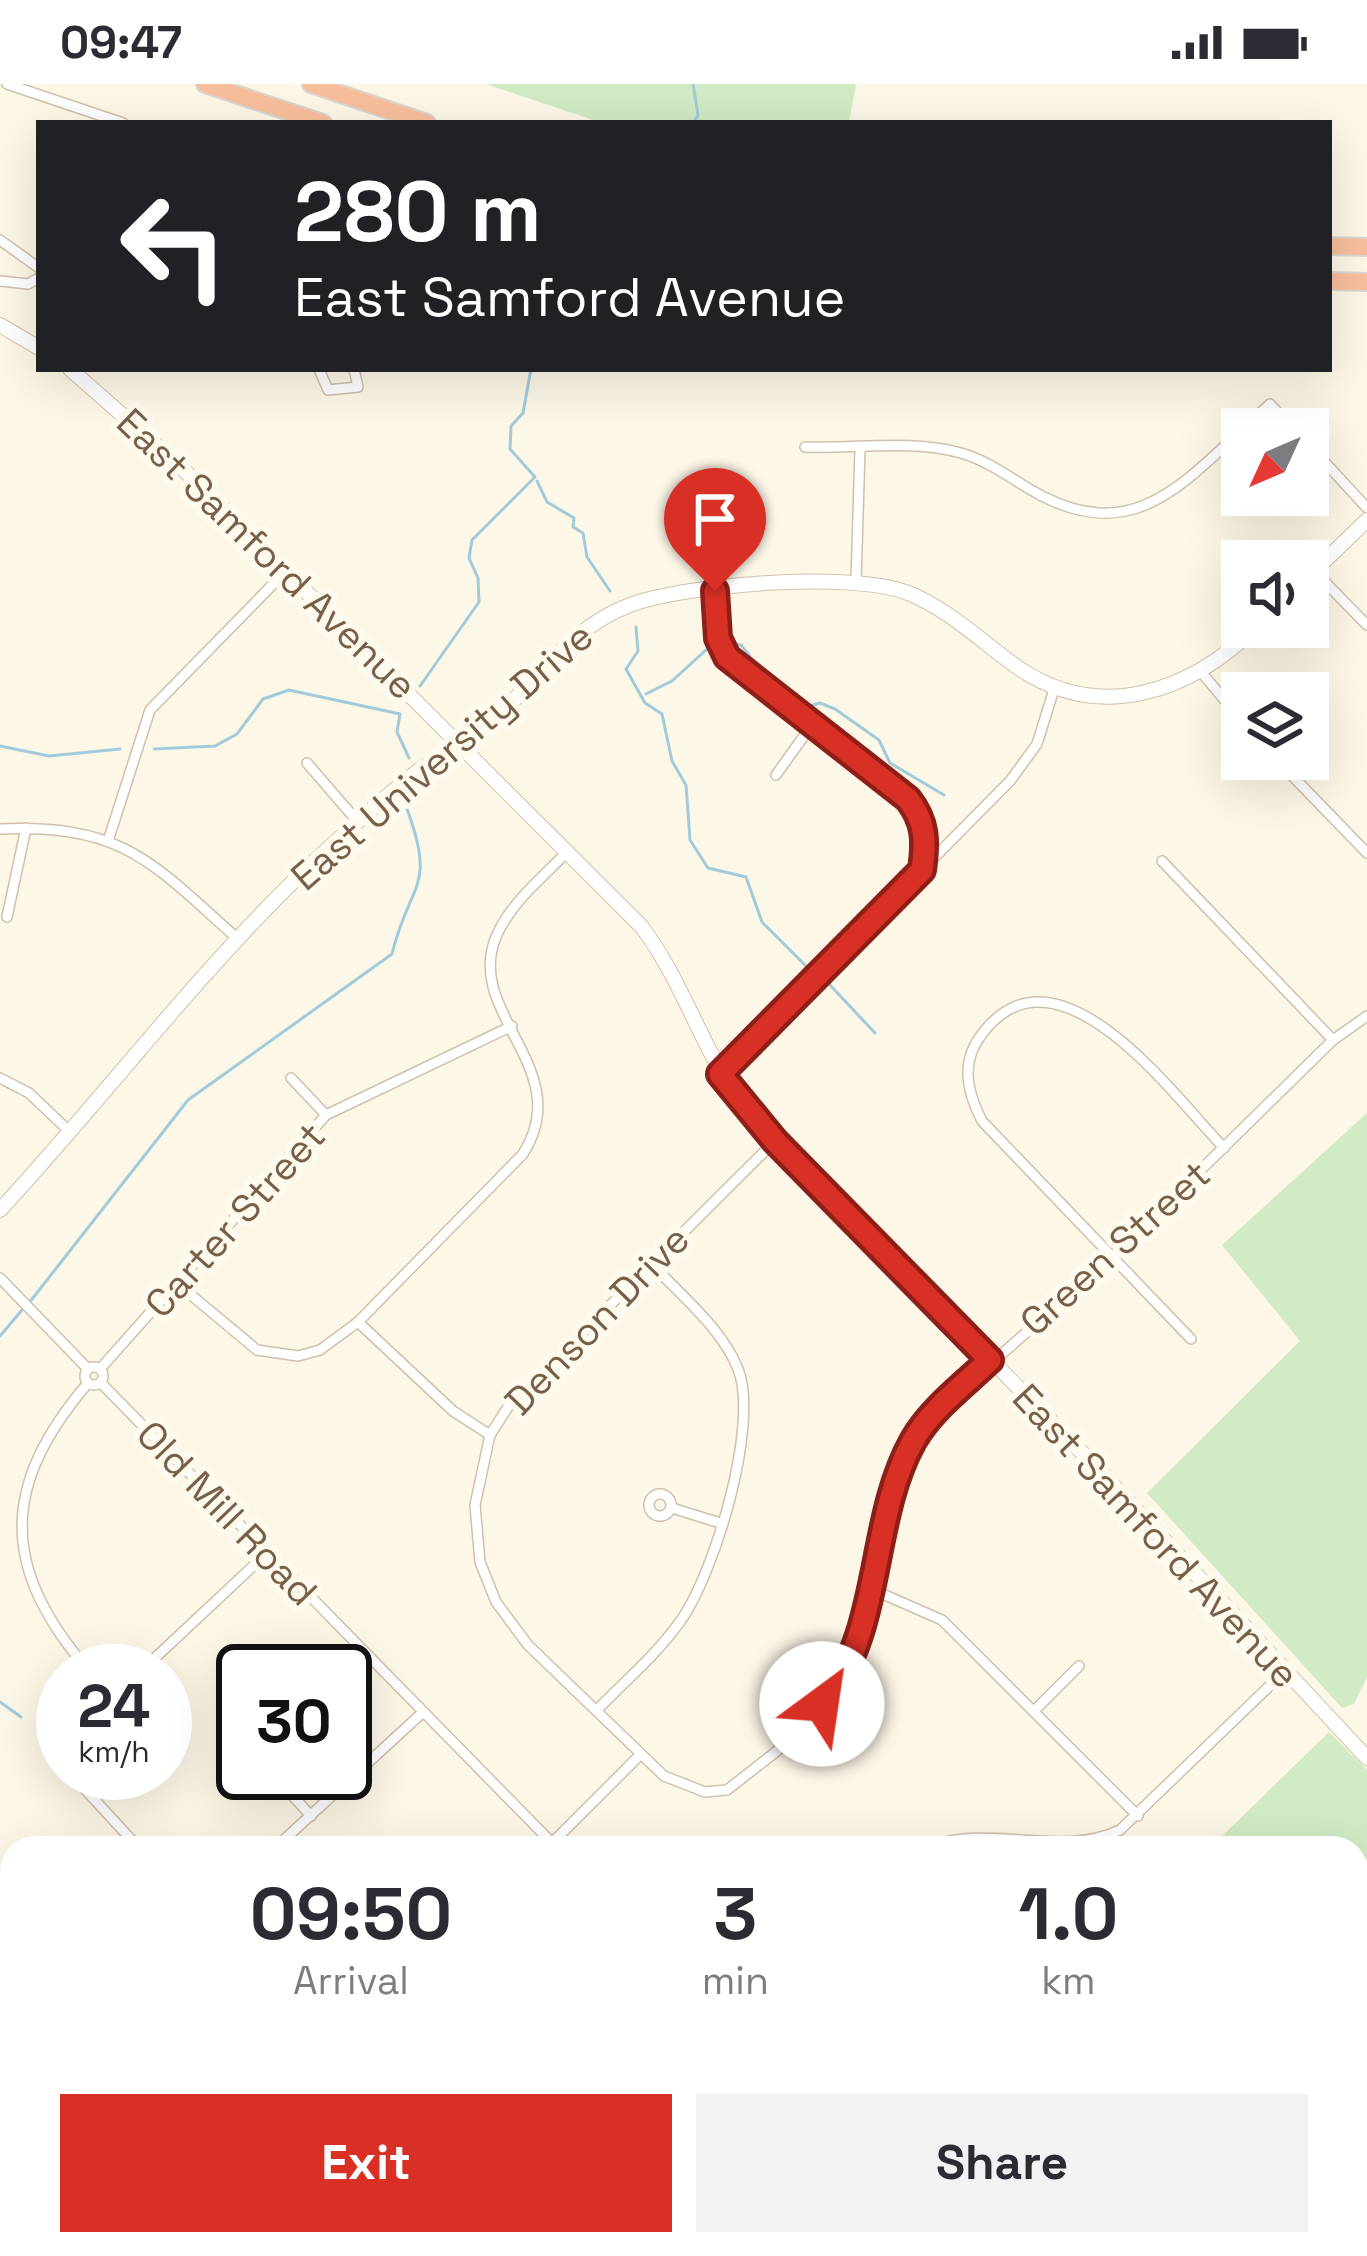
<!DOCTYPE html>
<style>
:root{--surface:#fff;--page:#f2f2f3;--text:#2b2b33;--muted:#7c7c81;--accent:#d93025}
body{margin:0;font-family:"Space Grotesk",sans-serif;background:var(--page);color:var(--text);height:100vh;display:flex;flex-direction:column;font-size:45px;white-space:nowrap}
*{box-sizing:border-box;margin:0}
p{font-size:39px;color:var(--muted)}
.icon{flex:none;width:66px;height:66px;fill:none;stroke:currentColor;stroke-width:2;stroke-linecap:round;stroke-linejoin:round}
.map{position:relative;flex:1;overflow:hidden}
.sheet{position:absolute;left:0px;top:1752px;width:1368px;height:420px;display:flex;flex-direction:column;background:var(--surface);border-radius:36px 36px 0 0;box-shadow:0 12px 48px #0002}
.sheet>*{flex:none}
.guide{position:absolute;left:36px;top:36px;width:1296px;height:252px;border-radius:0px;box-shadow:0 12px 48px #0002;background:#202124;color:#fff;overflow:hidden}
.needle{width:78px;rotate:226deg}
.tools{position:absolute;left:1221px;top:324px;display:grid;gap:24px}
.tools a{display:grid;place-items:center;width:108px;height:108px;border-radius:0px;background:var(--surface);box-shadow:0 12px 48px #0002;font-size:60px}
.speed{position:absolute;left:36px;top:1560px;display:flex;gap:24px;font-size:60px;font-weight:700;text-align:center}
.speed>*{display:grid;place-content:center;width:156px;height:156px;border-radius:50%;background:var(--surface);box-shadow:0 12px 48px #0002;line-height:1}
.speed small{font-size:30px;font-weight:400}
.speed .limit{border:6px solid #111;border-radius:18px;background:#fff;color:#111}
.pin{position:absolute;display:grid;place-items:center;width:102px;height:102px;color:#fff;margin:-123px -51px;border-radius:50% 50% 50% 0;rotate:-45deg;box-shadow:0 0 12px #0007}
.pin .icon{rotate:45deg}
.me{position:absolute;width:132px;margin:-66px;rotate:31deg;stroke-linejoin:round;filter:drop-shadow(0 0 9px #0008)}
.turn{display:flex;align-items:center;gap:42px;height:252px;padding:0 60px;font-size:54px}
.turn .icon{width:156px;height:156px;stroke-width:2.5}
.turn b{display:block;font-size:84px;line-height:102px}
.eta{display:flex;justify-content:space-evenly;align-items:center;height:204px;text-align:center}
.eta b{font-size:72px;font-weight:800;line-height:84px}
.cta{display:flex;gap:24px;margin-top:auto;padding:24px 60px}
.cta a{flex:1;height:138px;border-radius:0px;background:var(--accent);color:#fff;font-size:48px;font-weight:800;line-height:138px;text-align:center}
.cta a+a{background:var(--page);color:var(--text)}
.status{display:flex;justify-content:space-between;align-items:center;height:84px;padding:0 60px;background:var(--surface);direction:ltr}
.status svg{height:33px;fill:currentColor}
.map>svg:first-child{display:block}
.green{fill:#d0ebc5}
.lines{fill:none;stroke-linecap:round;stroke-linejoin:round}
.stream{stroke:#a1cbda;stroke-width:3}
.street-casing{stroke:#cfc0ac;stroke-width:12}
.secondary-casing{stroke:#d2c1aa;stroke-width:16}
.highway-casing{stroke:#dcd5d0;stroke-width:20}
.street{stroke:#fff;stroke-width:9}
.secondary{stroke:#fff;stroke-width:14}
.highway{stroke:#f8bf9d;stroke-width:16}
.route-casing{stroke:#8d1f18;stroke-width:30}
.route{stroke:#d93025;stroke-width:21}
.labels{text-anchor:middle;dominant-baseline:central;stroke-width:12;stroke-linejoin:round;paint-order:stroke}
.street-label{font-size:39px;fill:#785f4a;stroke:#fffaee}
</style>
<div class="status"><b>09:47</b><svg viewBox="0 0 49 12"><path d="M0 12V9h3v3zM5 12V6h3v6zM10 12V3h3v9zM15 12V0h3v12zM26 1h20v11H26zM47 4h2v5h-2z"/></svg></div>
<div class="map">
<svg width="1367" height="2172" viewBox="0 0 1367 2172">
<rect width="100%" height="100%" fill="#fdf7e7"/>
<!-- green -->
<g class="green">
<polygon points="486,0 856,0 849,39 602,39"/>
<polygon points="1367,1029 1367,1593 1354,1620 1342,1624 1147,1409 1300,1257 1222,1161"/>
<polygon points="1329,1648 1367,1686 1367,1774 1356,1785 1356,1764 1231,1764 1221,1753"/>
</g>
<g class="lines">
<!-- stream -->
<g class="stream">
<polyline points="693,39 698,31 693,0"/>
<polyline points="537,397 547,418 574,434 573,443 583,449 587,473 610,507"/>
<polyline points="636,543 638,567 626,585 645,619 662,630 672,677 686,701 690,756 708,784 746,793 762,838 806,882"/>
<polyline points="730,559 741,561 766,592 806,623 820,619 835,625 879,656 890,679 944,711"/>
<polyline points="420,602 479,518 478,494 469,474 472,456 535,393 510,365 511,342 523,329 531,285"/>
<polyline points="646,610 672,597 707,565"/>
<polyline points="0,662 49,672 120,665"/>
<polyline points="154,665 215,662 237,650 263,615 289,606 400,630 397,648 409,674"/>
<polyline points="830,901 875,949"/>
<path d="M29,1219L188,1016L392,870C409,798 437,806 407,725"/>
<polyline points="0,1252 22,1226"/>
<polyline points="0,1618 21,1633"/>
<polyline points="0,1949 12,1976"/>
<polyline points="159,2160 160,2172"/>
</g>
<!-- street casing -->
<g class="street-casing">
<g id="street">
<polyline points="7,0 123,39"/>
<polyline points="0,156 39,184"/>
<polyline points="0,197 28,200 39,194"/>
<polyline points="319,285 328,306 358,303 354,285"/>
<polyline points="1243,345 1270,320 1293,345"/>
<polyline points="1308,360 1367,424"/>
<path d="M805,363C855,365 912,355 961,369C992,378 1015,398 1042,412C1132,458 1180,403 1242,346"/>
<polyline points="1314,487 1367,541"/>
<polyline points="856,497 860,365"/>
<polyline points="715,507 718,554 741,590 908,715 924,743 922,786"/>
<polyline points="1202,589 1242,637"/>
<polyline points="1276,675 1367,769"/>
<polyline points="307,679 358,738"/>
<polyline points="776,691 811,642"/>
<path d="M0,745C125,740 152,779 239,856"/>
<polyline points="109,754 150,626 284,489"/>
<polyline points="1162,777 1333,956"/>
<polyline points="7,833 26,744"/>
<polyline points="720,990 1010,697 1037,660 1055,602"/>
<polyline points="0,994 29,1009 70,1048"/>
<polyline points="291,994 326,1031"/>
<polyline points="775,1057 508,1323 490,1351 475,1421 480,1478 496,1518 528,1561 664,1692 705,1708 727,1706 777,1667 822,1620 847,1584 894,1405 905,1373 929,1334 1111,1174 1333,956 1367,932"/>
<polyline points="0,1194 88,1285"/>
<path d="M179,1201L257,1266L298,1272L320,1266L358,1238L523,1070C577,985 464,930 496,853C510,819 542,794 567,768"/>
<polyline points="358,1238 453,1327 490,1351"/>
<path d="M1191,1255L982,1037C967,1008 960,978 982,950C1057,850 1174,1012 1224,1064"/>
<circle cx="94" cy="1292" r="9"/>
<polyline points="100,1285 326,1031 512,942"/>
<path d="M88,1299C0,1402 0,1484 89,1587"/>
<polyline points="101,1299 557,1764"/>
<circle cx="660" cy="1421" r="11"/>
<polyline points="672,1424 720,1439"/>
<polyline points="869,1504 942,1536 1138,1732"/>
<polyline points="141,1587 266,1470"/>
<path d="M597,1626C624,1598 656,1571 679,1539C714,1492 760,1340 738,1285C722,1244 680,1211 651,1179"/>
<polyline points="1035,1626 1079,1582"/>
<polyline points="226,1637 243,1657"/>
<polyline points="63,1661 53,1671 63,1682"/>
<polyline points="70,1689 139,1764"/>
<polyline points="272,1689 311,1732"/>
<polyline points="551,1760 640,1671"/>
<polyline points="275,1764 421,1630"/>
<path d="M926,1764C990,1738 1059,1775 1120,1746L1284,1588"/>
<polyline points="0,1839 12,1852"/>
<polyline points="300,2160 311,2172"/>
<polyline points="505,2160 516,2172"/>
<polyline points="746,2160 758,2172"/>
<polyline points="954,2160 966,2172"/>
<polyline points="1049,2160 1055,2172"/>
<polyline points="1137,2160 1150,2172"/>
<polyline points="0,2164 7,2172"/>
<polyline points="487,2172 500,2160"/>
</g>
</g>
<!-- secondary casing -->
<g class="secondary-casing">
<g id="secondary">
<polyline points="0,241 39,264"/>
<path d="M70,285L178,380L641,842C686,901 703,972 749,1029L1100,1387L1367,1674"/>
<polyline points="1308,493 1367,436"/>
<path d="M0,1126C102,1016 194,893 302,789C339,754 378,718 418,687C443,669 471,657 493,637C537,596 572,542 630,521C686,500 854,487 908,509C949,525 984,560 1020,585C1103,640 1192,606 1256,543"/>
<polyline points="1356,2059 1367,2049"/>
<polyline points="1242,2172 1254,2160"/>
</g>
</g>
<!-- highway casing -->
<g class="highway-casing">
<g id="highway">
<polyline points="205,0 323,39"/>
<polyline points="311,0 427,39"/>
<polyline points="1329,162 1367,163"/>
<polyline points="1329,197 1367,198"/>
</g>
</g>
<!-- street -->
<use href="#street" class="street"/>
<!-- secondary -->
<use href="#secondary" class="secondary"/>
<!-- highway -->
<use href="#highway" class="highway"/>
</g>
<g class="lines">
<!-- route casing -->
<g class="route-casing">
<path id="route" d="M715,507L718,554L727,573L908,715C926,738 926,757 922,786L720,990L775,1057L990,1276C964,1301 931,1325 913,1357C868,1438 884,1548 822,1620"/>
</g>
<!-- route -->
<use href="#route" class="route"/>
</g>
<g class="labels">
<!-- street labels -->
<g class="street-label">
<text transform="translate(267 470) rotate(44)">East Samford Avenue</text>
<text transform="translate(442 672) rotate(-41)">East University Drive</text>
<text transform="translate(235 1136) rotate(-48)">Carter Street</text>
<text transform="translate(1115 1164) rotate(-42)">Green Street</text>
<text transform="translate(597 1236) rotate(-46)">Denson Drive</text>
<text transform="translate(227 1429) rotate(46)">Old Mill Road</text>
<text transform="translate(1156 1452) rotate(47)">East Samford Avenue</text>
</g>
</g>
</svg>
<div class="tools">
<a><svg class="needle" viewBox="-14 -14 28 28"><path d="M0-13l5 13h-10z" fill="#e53935"/><path d="M0 13l5-13h-10z" fill="#7c7c81"/></svg></a>
<a><svg class="icon" aria-label="sound" viewBox="0 0 24 24"><path d="M4 9h4l5-4v14l-5-4H4zM17 9q2 3 0 6"/></svg></a>
<a><svg class="icon" aria-label="layers" viewBox="0 0 24 24"><path d="M12 4l9 5-9 5-9-5zM3 14l9 5 9-5"/></svg></a>
</div>
<div class="speed"><div>24<small>km/h</small></div><div class="limit">30</div></div>
<div class="pin" style="left:715px;top:507px;background:#d93025"><svg class="icon" aria-label="arrive" viewBox="0 0 24 24"><path d="M6 21V4h12l-3 4 3 4H6"/></svg></div>
<svg class="me" style="left:822px;top:1620px" viewBox="-20 -20 40 40"><circle r="19" fill="#fff"/><path d="M0-13L10 11 0 6-10 11z" fill="#d93025"/></svg>
<div class="guide">
<div class="turn"><svg class="icon" aria-label="left" viewBox="0 0 24 24"><path d="M17 20v-9H6M10 6l-5 5 5 5"/></svg><div><b>280 m</b>East Samford Avenue</div></div>
</div>
<section class="sheet">
<div class="eta">
<div><b>09:50</b><p>Arrival</p></div>
<div><b>3</b><p>min</p></div>
<div><b>1.0</b><p>km</p></div>
</div>
<div class="cta"><a>Exit</a><a>Share</a></div>
</section>
</div>
